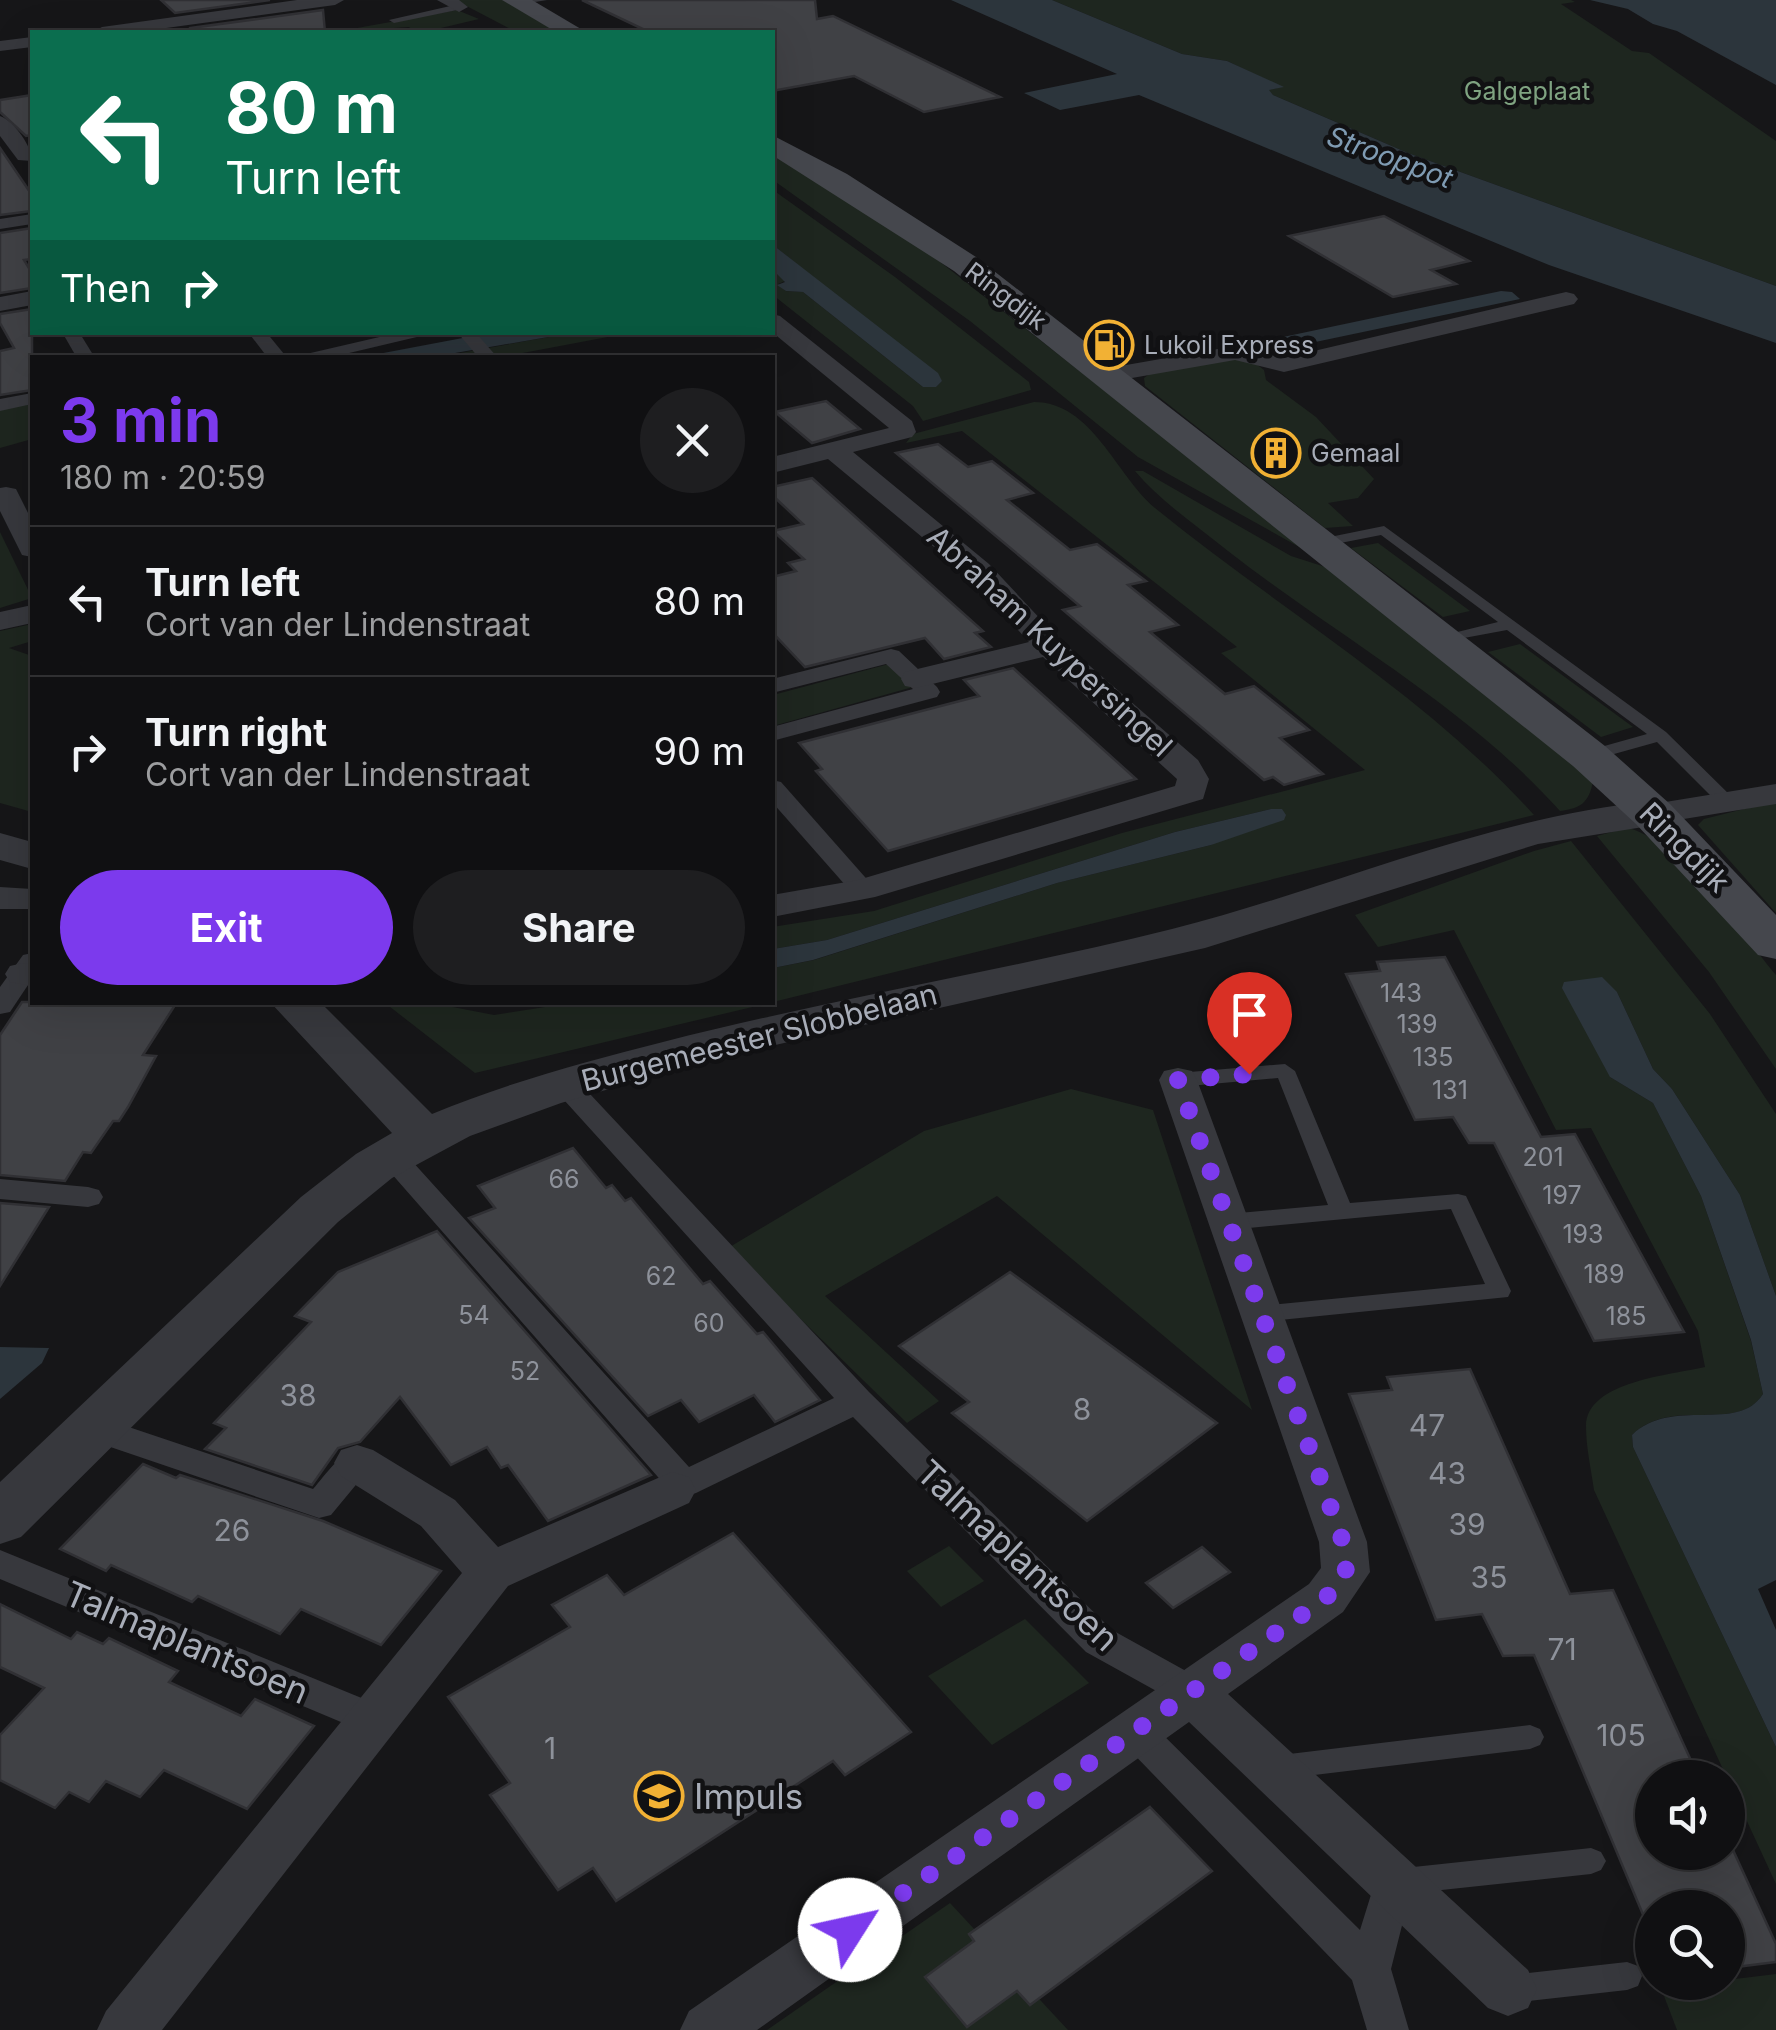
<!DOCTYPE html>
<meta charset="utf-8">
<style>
:root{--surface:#101012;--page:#1e1e20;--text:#f1f3f6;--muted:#9c9d9f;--line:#303032;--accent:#7c3aed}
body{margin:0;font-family:Inter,sans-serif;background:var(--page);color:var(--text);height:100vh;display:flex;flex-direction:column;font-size:38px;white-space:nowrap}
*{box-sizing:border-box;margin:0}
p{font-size:32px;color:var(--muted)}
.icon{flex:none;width:55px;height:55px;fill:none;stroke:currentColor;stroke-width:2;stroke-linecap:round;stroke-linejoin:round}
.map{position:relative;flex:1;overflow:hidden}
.details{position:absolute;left:30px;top:355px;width:745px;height:650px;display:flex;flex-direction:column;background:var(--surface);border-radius:0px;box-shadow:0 10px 40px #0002,0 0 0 2px var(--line)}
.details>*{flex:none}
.top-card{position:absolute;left:30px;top:30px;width:745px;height:305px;border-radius:0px;box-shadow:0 10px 40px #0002,0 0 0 2px var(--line);background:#0b6e4f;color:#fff;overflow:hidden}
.controls{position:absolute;left:1635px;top:1760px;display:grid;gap:20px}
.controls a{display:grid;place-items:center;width:110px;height:110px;border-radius:50%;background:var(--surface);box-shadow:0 10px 40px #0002,0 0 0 2px var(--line);font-size:50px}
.pin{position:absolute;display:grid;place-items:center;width:85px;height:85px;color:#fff;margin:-102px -42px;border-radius:50% 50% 50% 0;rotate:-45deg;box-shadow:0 0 10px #0007}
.pin .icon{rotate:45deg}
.me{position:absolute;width:110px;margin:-55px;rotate:55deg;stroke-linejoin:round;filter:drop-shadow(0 0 8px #0008)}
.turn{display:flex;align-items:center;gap:35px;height:210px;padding:0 30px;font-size:45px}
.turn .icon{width:130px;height:130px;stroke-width:2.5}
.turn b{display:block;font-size:70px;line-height:85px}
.then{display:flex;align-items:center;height:95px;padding:0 30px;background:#0003;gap:20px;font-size:38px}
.round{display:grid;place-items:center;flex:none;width:105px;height:105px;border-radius:52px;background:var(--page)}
.overview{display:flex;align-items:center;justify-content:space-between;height:170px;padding:0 30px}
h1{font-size:60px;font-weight:700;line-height:75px;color:var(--accent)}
.primary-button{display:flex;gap:20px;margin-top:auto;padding:20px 30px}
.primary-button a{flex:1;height:115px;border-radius:60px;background:var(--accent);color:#fff;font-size:40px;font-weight:700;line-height:115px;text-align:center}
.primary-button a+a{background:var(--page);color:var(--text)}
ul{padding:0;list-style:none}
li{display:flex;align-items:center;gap:30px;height:150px;padding:0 30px;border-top:2px solid var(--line)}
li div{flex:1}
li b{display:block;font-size:38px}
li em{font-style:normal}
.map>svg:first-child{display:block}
.green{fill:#1e261f}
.water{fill:#2c353c}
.building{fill:#404145;stroke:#303034;stroke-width:2.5}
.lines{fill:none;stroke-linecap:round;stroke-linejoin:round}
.service{fill:#37383d;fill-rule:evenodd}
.pedestrian{fill:#37383d;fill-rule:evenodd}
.minor{fill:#37383d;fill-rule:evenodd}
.tertiary{fill:#37383d;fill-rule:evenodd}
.secondary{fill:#45474d;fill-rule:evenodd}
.route{stroke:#7c3aed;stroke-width:18;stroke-dasharray:0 32.4}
.labels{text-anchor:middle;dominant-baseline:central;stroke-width:9;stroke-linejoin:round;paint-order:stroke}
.far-park-label{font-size:25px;fill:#7fa381;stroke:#111113}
.far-street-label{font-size:25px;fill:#a8adb8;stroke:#111113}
.far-poi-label{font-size:25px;fill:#a8adb8;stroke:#111113;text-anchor:start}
.number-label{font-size:25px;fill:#8e929b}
.far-water-label{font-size:28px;font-style:italic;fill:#7f9bb3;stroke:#111113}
.street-label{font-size:30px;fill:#a8adb8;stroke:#111113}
.near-number-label{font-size:30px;fill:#8e929b}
.near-street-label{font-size:35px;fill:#a8adb8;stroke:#111113}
.near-poi-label{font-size:35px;fill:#a8adb8;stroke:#111113;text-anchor:start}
</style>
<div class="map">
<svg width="1776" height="2030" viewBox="0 0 1776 2030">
<rect width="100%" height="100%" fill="#161618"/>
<!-- green -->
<g class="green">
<polygon points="455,0 503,0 561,32 516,32"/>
<polygon points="1052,0 1571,0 1575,2 1561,4 1632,51 1649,53 1776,141 1776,286 1408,153 1273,95 1268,90 1282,87 1227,61 1182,54"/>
<polygon points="457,10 479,19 424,32 415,32 409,27 335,32"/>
<polygon points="772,152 893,225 1317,557 1138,457 970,321 773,180"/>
<polygon points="773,190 895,277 1029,382 1031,390 923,421 913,406 773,295 773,270 785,281 778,284 786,291 803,292 923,387 936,387 942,381 773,245"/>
<polygon points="571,333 629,333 501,357 432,358"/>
<polygon points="1230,356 1255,363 1264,370 1266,380 1316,417 1374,479 1358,498 1328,503 1353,526 1325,528 1145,386 1144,378 1155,370"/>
<polygon points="32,401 32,439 0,448 0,407"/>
<path d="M1034,402C1092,402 1116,475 1155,508C1280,610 1425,694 1534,815L773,1002V968L814,960L1057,883L1211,845L1271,809L1175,832L827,940L773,949L772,927L874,911L1122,833L1365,770L1221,653L1237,647L962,431L906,443L913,434Z"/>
<path d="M1135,471H1143L1291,556L1344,573L1593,781C1589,803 1581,808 1560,811C1466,706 1338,637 1228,551C1196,525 1161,502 1135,471Z"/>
<polygon points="0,532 32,598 0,608"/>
<polygon points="1378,543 1470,611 1443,617 1351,548"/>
<polygon points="32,624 32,641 9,648 32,656 32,812 0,803 0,631"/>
<polygon points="1520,644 1633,727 1601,737 1488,652"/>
<polygon points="889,664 913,687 773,726 773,695"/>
<polygon points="1776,801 1776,913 1698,825 1704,819"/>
<path d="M1627,828C1670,834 1746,939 1776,975V1069L1709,972L1597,836Z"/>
<path d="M1571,841L1710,1014L1776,1114V1296L1740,1195L1672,1089L1653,1069L1617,992L1610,1077L1653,1103L1701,1196L1751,1341L1763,1394C1737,1435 1673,1395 1632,1435L1633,1447L1776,1747V1884L1594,1490C1591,1469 1586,1447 1586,1426C1587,1381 1671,1375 1705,1367L1698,1331L1591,1128L1556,1130L1454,930L1378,947L1355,915L1534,851Z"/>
<polygon points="385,1003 432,1003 494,1015 571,1003 769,1003 475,1073"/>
<polygon points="1071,1089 1153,1110 1252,1410 997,1196 825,1296 939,1401 907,1423 728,1248 924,1131"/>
<polygon points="949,1546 984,1581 941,1607 907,1571"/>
<polygon points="1025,1619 1089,1683 992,1745 928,1676"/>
<polygon points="950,1903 1068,2030 767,2030"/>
<polygon points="1776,1974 1776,2030 1677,2030 1661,1988"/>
</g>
<!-- water -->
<g class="water">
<polygon points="951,0 1052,0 1182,54 1227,61 1284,87 1269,90 1273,95 1408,153 1776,286 1776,343 1549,265 1139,95 1060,110 1024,93 1117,74"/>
<polygon points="1590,0 1776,0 1776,85 1677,31 1653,24 1628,9"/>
<polygon points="773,245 938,373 942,381 936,387 923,387 803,292 786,291 777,285 785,282 773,270"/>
<polygon points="1501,291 1512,292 1520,299 1282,349 1264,341"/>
<polygon points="489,333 571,333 432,357 357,358"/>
<polygon points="1271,809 1282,809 1286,815 1284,820 1211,845 1057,883 813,960 773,968 773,949 827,940 1175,832"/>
<path d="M1602,977L1617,992L1653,1069L1672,1089L1740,1195L1776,1296V1580L1758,1589L1776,1630V1747L1633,1447L1632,1435C1672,1396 1738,1434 1763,1394L1751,1340L1701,1196L1653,1103L1610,1077L1562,988L1564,982Z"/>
<polygon points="0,1347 49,1348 42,1363 0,1399"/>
</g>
<!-- building -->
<g class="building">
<polygon points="161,0 270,0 175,13"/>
<polygon points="582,0 815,0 817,19 833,16 1000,97 924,112 854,76 772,91 772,32 649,32"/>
<polygon points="323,10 325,32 195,32 191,28"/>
<polygon points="32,95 32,135 26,136 0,112 0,100"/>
<polygon points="0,148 32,195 32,211 0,215"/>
<polygon points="1384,216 1469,261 1431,270 1456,284 1393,297 1289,236"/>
<polygon points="32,228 32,259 24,260 32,273 32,288 0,293 0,233"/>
<polygon points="32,309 32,390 0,395 0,351 14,348 0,323 0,314"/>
<polygon points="826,401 860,429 812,443 775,412"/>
<polygon points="938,444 968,467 992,461 1033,493 1007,500 1070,550 1097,544 1146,581 1128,585 1178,625 1150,632 1225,694 1254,686 1309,730 1280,738 1323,774 1284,785 1273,777 1264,780 1063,610 1080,606 896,453"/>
<polygon points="812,478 983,631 975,633 991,647 944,659 925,638 805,667 772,632 772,577 796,571 788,563 804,559 773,531 803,524 772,495 772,487"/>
<polygon points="1013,668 1136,779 888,851 816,771 822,769 799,743 979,696 964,680"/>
<polygon points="1445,957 1541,1137 1575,1134 1684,1332 1594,1341 1494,1143 1469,1143 1453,1117 1415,1120 1346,974 1380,971 1377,962"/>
<polygon points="22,1002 177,1002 143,1055 156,1056 128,1107 119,1121 113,1121 91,1153 83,1152 65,1181 0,1175 0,1035"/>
<polygon points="573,1148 606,1188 612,1185 625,1201 631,1198 703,1284 710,1281 757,1334 763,1332 820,1400 775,1422 754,1395 699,1422 681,1400 648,1416 469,1218 495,1208 478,1186"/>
<polygon points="0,1203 49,1207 0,1286"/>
<polygon points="437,1231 651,1475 548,1521 508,1465 501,1468 487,1447 451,1465 400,1397 360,1442 338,1448 312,1485 205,1449 226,1428 214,1423 311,1322 295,1316 338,1272"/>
<polygon points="1010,1272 1217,1423 1087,1521 952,1413 969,1402 899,1346"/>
<polygon points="1470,1369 1570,1594 1613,1590 1699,1778 1652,1778 1652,1852 1728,1852 1728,1839 1776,1944 1776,1962 1728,1968 1728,1908 1652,1908 1652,1936 1534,1655 1503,1656 1482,1614 1436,1620 1349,1394 1392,1390 1387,1377"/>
<polygon points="143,1464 176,1478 180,1475 323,1521 441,1571 381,1645 301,1609 280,1634 198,1596 192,1602 111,1565 106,1571 60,1549"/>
<polygon points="733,1533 911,1732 845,1775 833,1761 616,1901 593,1868 558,1890 490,1795 510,1783 448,1697 570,1627 552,1605 607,1575 624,1595"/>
<polygon points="1202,1547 1230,1572 1173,1608 1146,1583"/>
<polygon points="0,1604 71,1639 77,1632 103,1644 109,1638 178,1671 169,1682 241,1716 255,1699 314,1726 247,1809 164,1770 140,1797 106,1781 89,1802 69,1792 55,1808 0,1780 0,1735 44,1688 0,1667"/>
<polygon points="1150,1807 1212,1871 1030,2005 1017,1991 967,2027 925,1977 974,1941 969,1934"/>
</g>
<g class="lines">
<!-- service -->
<g class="service">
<polygon points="520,0 547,0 517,5"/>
<polygon points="459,4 462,9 394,23 389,20"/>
<polygon points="1384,526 1666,732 1735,800 1738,804 1735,808 1723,808 1657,742 1589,761 1583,760 1580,756 1583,752 1647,734 1507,630 1437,643 1437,637 1498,622 1381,535 1320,547 1313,543 1320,539"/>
<polygon points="1285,1064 1295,1071 1350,1203 1458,1194 1466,1196 1511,1291 1508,1297 1261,1322 1253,1320 1249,1314 1253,1308 1261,1306 1485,1284 1451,1209 1228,1230 1220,1227 1217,1222 1220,1217 1228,1214 1328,1205 1278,1078 1178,1087 1168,1080 1178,1073"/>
<polygon points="1530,1725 1540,1729 1544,1737 1540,1745 1530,1749 1281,1779 1271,1776 1267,1767 1271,1758 1281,1755"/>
<polygon points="1591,1848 1601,1852 1606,1861 1601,1870 1591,1874 1404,1894 1394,1890 1389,1881 1394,1872 1404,1868"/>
<polygon points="1627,1962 1638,1966 1642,1976 1638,1986 1627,1990 1510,2003 1499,1999 1495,1989 1499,1979 1510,1975"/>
</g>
<!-- pedestrian -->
<g class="pedestrian">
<polygon points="32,214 32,224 0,229 0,219"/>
<polygon points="62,332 79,332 95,358 77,358"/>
<polygon points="248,332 266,332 284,354 268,358"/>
<polygon points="401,332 438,332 328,358 289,358"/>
<polygon points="457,332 475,332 498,358 479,358"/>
<polygon points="32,393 32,404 0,411 0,399"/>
<polygon points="891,649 899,651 937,687 940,692 937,697 772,741 772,727 913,689 886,664 772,693 772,679"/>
<polygon points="772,780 781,782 872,885 876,890 872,895 854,895 772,802"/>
<polygon points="32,953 32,979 10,1012 0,1014 0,987 23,955"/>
<polygon points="565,1075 575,1078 869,1392 1112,1630 1204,1681 1210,1692 1204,1703 1191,1708 1178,1703 1086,1652 853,1417 696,1493 684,1497 672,1493 376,1156 381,1149 401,1149 689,1467 834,1398 555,1090 551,1084 555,1078"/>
<polygon points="0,1179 88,1187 99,1190 103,1197 99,1204 88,1207 0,1199"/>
<path d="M93,1415L313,1489C329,1471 343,1445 369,1454L374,1463L331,1515L319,1518L81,1437L76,1428L81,1419Z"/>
<polygon points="0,1550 386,1708 392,1719 386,1730 373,1735 360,1730 0,1579"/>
<polygon points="1135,1715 1148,1720 1360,1930 1379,1869 1393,1864 1407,1869 1413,1882 1391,1969 1409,2030 1367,2030 1352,1980 1122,1742 1116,1731 1122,1720"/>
</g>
<!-- minor -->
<g class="minor">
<polygon points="297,0 344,0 335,5 137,32 93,32 102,27"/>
<polygon points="437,0 459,0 468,7 459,12"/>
<polygon points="32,37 32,47 0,51 0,41"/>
<path d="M0,116C15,122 32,147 32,161L18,160L0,136Z"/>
<polygon points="32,291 32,305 0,311 0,297"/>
<polygon points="1566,292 1574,294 1578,299 1574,304 1284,372 1235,360 1109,382 1097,375 1109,368 1235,346 1284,358"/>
<polygon points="772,314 780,316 912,421 916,432 912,437 853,452 989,564 1060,640 1198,760 1209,779 1203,799 875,897 772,917 772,895 858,880 1175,786 1177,779 1043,657 916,688 905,686 901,679 905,672 1029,642 969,576 828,459 772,473 772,457 889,428 772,332"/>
<polygon points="6,487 16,489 32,521 32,557 22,555 0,511 0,488"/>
<polygon points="32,605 32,623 0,630 0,612"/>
<polygon points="1776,784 1776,804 1653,824 1641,821 1636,814 1641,807 1653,804"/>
<polygon points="0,887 32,889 32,909 0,909"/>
<polygon points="23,963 32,964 32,986 10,982 5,974 10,966"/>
<polygon points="1178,1068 1192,1071 1197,1080 1367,1542 1370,1572 1343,1612 1228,1694 1528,1970 1537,1989 1528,2008 1508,2016 1488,2008 1189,1722 757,2030 680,2030 689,2011 1309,1584 1321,1568 1319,1542 1159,1080 1164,1071"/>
<polygon points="357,1445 373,1450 455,1500 498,1547 672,1472 689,1477 696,1490 689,1503 508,1586 162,2030 97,2030 106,2011 462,1573 421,1526 341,1476 334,1463 341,1450"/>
</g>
<!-- tertiary -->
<g class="tertiary">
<path d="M1653,801L1668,805L1674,814L1668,823L1538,844L1205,948L709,1060L561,1103L470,1136L392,1178L338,1222L21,1537L0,1544V1482L301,1197L356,1154L392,1133L270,1002H320L432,1114C506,1083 585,1062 663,1042C831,999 1003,971 1172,929C1337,887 1481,819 1653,801Z"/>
<polygon points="0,833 32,842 32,869 0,860"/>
</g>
<!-- secondary -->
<g class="secondary">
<polygon points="502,0 532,0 586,32 556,32"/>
<polygon points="772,135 847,174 976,257 1605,746 1670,804 1776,915 1776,959 1758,955 1636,824 1573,766 954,271 772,155"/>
</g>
</g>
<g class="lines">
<!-- route -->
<polyline class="route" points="850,1930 1326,1598 1346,1572 1343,1542 1178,1080 1249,1074"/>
</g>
<!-- icons -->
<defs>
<g id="fuel-ring" transform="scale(2.5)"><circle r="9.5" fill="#111113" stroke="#f2b134" stroke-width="1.5"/><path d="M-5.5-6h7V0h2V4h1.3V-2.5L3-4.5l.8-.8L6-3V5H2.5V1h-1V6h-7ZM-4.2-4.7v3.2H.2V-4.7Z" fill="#f2b134"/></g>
<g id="building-ring" transform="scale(2.5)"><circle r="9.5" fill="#111113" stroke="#f2b134" stroke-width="1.5"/><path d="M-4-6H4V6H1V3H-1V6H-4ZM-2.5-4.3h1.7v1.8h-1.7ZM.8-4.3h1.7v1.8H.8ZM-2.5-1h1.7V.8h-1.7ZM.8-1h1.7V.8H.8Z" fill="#f2b134"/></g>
<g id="school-ring" transform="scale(2.5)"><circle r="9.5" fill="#111113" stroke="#f2b134" stroke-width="1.5"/><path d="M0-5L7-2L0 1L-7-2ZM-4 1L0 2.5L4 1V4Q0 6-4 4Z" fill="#f2b134"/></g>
</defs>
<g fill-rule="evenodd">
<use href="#fuel-ring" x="1109" y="345"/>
<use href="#building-ring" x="1276" y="453"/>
<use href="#school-ring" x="659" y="1796"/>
</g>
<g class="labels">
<!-- far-park labels -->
<g class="far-park-label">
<text x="1527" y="91">Galgeplaat</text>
</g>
<!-- far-street labels -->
<g class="far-street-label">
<text transform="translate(1006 296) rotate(37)">Ringdijk</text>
</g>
<!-- far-poi labels -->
<g class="far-poi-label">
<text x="1144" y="345">Lukoil Express</text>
<text x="1311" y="453">Gemaal</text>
</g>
<!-- number labels -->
<g class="number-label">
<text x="1401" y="993">143</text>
<text x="1417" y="1024">139</text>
<text x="1433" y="1057">135</text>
<text x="1450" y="1090">131</text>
<text x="1543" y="1157">201</text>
<text x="564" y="1179">66</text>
<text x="1562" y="1195">197</text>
<text x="1583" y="1234">193</text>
<text x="1604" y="1274">189</text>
<text x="661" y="1276">62</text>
<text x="474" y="1315">54</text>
<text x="1626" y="1316">185</text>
<text x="709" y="1323">60</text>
<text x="525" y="1371">52</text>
</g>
<!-- far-water labels -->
<g class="far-water-label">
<text transform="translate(1390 157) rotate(20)">Strooppot</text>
</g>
<!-- street labels -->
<g class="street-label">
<text transform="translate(1050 641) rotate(43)">Abraham Kuypersingel</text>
<text transform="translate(1685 847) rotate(45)">Ringdijk</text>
<text transform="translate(759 1037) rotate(-14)">Burgemeester Slobbelaan</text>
</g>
<!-- near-number labels -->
<g class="near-number-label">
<text x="298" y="1395">38</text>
<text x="1082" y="1409">8</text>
<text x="1427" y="1425">47</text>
<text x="1447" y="1473">43</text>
<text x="1467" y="1524">39</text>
<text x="232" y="1530">26</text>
<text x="1489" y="1577">35</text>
<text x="1562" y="1649">71</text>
<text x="1621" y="1735">105</text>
<text x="550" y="1748">1</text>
</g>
<!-- near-street labels -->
<g class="near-street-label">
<text transform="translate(1018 1555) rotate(43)">Talmaplantsoen</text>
<text transform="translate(187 1642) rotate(23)">Talmaplantsoen</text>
</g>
<!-- near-poi labels -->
<g class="near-poi-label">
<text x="694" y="1796">Impuls</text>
</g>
</g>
</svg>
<div class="controls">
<a><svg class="icon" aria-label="sound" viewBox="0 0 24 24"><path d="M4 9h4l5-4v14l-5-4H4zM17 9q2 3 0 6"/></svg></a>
<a><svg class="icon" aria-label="search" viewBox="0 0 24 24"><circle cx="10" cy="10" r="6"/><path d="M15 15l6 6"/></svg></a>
</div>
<div class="pin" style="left:1249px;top:1074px;background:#d93025"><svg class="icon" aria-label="arrive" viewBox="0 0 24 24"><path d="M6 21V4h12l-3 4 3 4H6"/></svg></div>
<svg class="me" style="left:850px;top:1930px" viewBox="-20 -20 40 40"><circle r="19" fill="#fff"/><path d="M0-13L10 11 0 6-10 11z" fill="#7c3aed"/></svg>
<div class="top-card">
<div class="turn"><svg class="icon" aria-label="left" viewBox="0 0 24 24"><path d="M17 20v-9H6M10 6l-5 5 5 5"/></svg><div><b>80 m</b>Turn left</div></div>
<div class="then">Then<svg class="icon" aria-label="right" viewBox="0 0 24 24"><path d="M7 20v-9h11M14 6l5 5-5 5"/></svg></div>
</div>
<section class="details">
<div class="overview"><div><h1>3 min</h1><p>180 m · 20:59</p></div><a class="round"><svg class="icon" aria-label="close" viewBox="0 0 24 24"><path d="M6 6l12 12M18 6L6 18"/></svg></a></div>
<ul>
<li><svg class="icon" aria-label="left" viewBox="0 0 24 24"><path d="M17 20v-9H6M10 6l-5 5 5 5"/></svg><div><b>Turn left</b><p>Cort van der Lindenstraat</p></div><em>80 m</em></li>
<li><svg class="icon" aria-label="right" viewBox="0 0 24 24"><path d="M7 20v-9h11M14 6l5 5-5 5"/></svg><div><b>Turn right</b><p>Cort van der Lindenstraat</p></div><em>90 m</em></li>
</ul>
<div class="primary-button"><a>Exit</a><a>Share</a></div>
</section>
</div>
